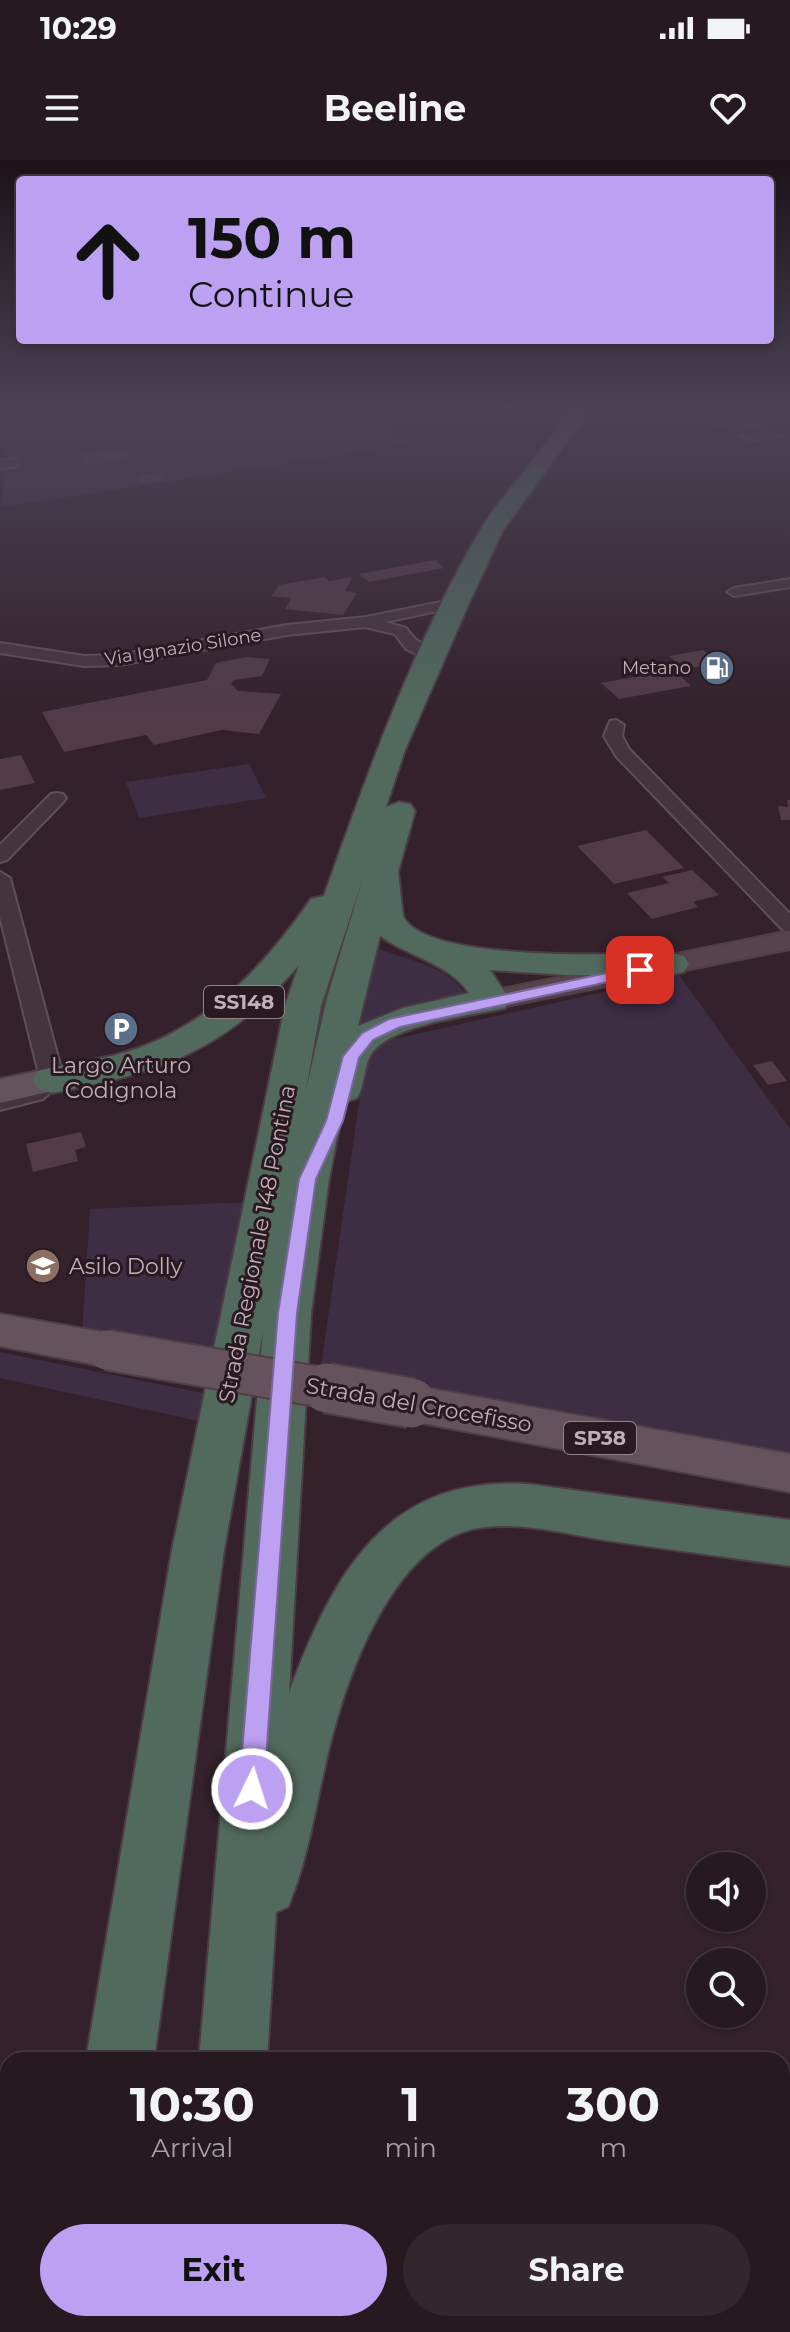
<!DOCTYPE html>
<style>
:root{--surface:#271920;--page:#33262d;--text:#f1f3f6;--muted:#a4a0a5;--line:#43383e;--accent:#bca0f2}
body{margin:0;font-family:Montserrat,sans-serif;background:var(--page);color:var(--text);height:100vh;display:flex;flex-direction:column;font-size:30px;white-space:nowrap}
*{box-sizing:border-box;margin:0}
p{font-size:26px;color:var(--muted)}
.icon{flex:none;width:44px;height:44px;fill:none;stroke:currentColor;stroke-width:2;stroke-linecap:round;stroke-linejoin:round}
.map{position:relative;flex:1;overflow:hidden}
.details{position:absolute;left:0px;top:1892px;width:790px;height:280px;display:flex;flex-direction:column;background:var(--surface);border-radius:24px 24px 0 0;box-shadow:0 2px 6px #0004,0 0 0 2px var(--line)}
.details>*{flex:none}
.hud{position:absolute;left:16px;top:16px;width:758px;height:168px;border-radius:8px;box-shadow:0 2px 6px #0004,0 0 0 2px var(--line);background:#bca0f2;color:#111;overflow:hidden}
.controls{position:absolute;left:686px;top:1692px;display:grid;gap:16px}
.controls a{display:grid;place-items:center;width:80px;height:80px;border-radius:50%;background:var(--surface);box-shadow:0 2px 6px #0004,0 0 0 2px var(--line);font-size:40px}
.pin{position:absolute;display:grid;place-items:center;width:68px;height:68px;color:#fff;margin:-34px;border-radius:16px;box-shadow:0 4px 12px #0006}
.me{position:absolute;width:88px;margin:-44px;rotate:4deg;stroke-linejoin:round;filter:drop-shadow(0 0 6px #0008)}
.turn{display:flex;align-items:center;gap:28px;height:168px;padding:0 40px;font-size:36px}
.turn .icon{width:104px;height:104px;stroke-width:2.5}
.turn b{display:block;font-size:56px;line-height:68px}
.eta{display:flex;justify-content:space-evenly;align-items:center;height:136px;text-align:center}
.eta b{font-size:48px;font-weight:700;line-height:56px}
.button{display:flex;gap:16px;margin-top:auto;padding:16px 40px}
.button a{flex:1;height:92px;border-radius:48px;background:var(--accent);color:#111;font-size:32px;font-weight:700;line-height:92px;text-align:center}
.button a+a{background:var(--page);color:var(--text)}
.status{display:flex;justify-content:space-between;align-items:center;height:56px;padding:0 40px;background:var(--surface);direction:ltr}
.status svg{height:22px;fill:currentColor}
header{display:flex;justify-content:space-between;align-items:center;height:104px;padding:0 40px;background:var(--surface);font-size:36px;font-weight:700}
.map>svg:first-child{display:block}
.green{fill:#3e2e44}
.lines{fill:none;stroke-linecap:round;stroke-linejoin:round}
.stream{stroke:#5b364b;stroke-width:4}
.building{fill:#523a47}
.street-casing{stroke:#604f58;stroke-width:4}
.secondary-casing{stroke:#4e3e46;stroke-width:4}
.primary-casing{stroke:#4e3e46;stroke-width:4}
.highway-casing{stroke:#4c3c45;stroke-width:4}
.street{fill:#45343d;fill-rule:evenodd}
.secondary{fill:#58424d;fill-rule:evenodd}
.primary{fill:#65525c;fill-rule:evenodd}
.highway{fill:#526a5e;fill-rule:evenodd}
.primary-bridge-far1-casing{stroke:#4e3e46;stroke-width:43;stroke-linecap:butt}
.primary-bridge-casing{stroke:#4e3e46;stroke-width:53;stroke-linecap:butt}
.primary-bridge-far1{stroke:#65525c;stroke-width:39}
.primary-bridge{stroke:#65525c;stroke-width:49}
.route{fill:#bca0f2;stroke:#7a689d;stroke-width:2}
.labels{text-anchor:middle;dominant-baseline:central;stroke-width:6;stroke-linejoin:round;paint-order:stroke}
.far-street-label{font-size:18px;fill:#c2aeb8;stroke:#291a22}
.far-poi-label{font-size:18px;fill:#c2aeb8;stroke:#291a22;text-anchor:end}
.shield{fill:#291a22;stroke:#94828b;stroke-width:2}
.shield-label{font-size:20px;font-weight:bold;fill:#c2aeb8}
.poi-label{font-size:22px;fill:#c2aeb8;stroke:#291a22}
.street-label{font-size:22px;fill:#c2aeb8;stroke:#291a22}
</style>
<div class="status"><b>10:29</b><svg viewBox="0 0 49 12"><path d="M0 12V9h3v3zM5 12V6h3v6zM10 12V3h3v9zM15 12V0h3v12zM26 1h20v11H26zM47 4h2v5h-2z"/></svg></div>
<header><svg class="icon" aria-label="menu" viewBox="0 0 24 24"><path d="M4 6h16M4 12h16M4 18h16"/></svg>Beeline<svg class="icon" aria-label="heart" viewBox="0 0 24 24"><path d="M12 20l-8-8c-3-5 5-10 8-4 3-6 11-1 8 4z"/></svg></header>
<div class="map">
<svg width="790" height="2172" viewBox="0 0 790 2172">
<rect width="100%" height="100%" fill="#34212b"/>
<!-- green -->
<g class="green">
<polygon points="0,252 59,253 198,267 215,253 227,252 367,252 413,284 1,347 6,307 14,306 0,284"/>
<polygon points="249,604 266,638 139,658 126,622"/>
<path d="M376,787C409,802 452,804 469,841L388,856L357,866Z"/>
<polygon points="679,815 790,969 790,1297 320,1213 364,909 370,889 394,879"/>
<polygon points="251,1042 224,1195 82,1175 90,1049"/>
<polygon points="0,1192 207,1234 199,1261 0,1218"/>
</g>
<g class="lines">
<!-- stream -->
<polyline class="stream" points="117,252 236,263 275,252"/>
</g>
<!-- building -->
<g class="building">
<polygon points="723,252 742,252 768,267 732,272 723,266 715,267 696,256"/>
<polygon points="774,270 787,277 747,283 734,275"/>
<polygon points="119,291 129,293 130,297 123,301 84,305 80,294"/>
<polygon points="161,313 166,320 142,323 137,315"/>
<polygon points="435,400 444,408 369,422 359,414"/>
<polygon points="325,417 329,421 353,417 345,431 357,433 343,455 285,449 292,438 271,436 279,425"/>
<polygon points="703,490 718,504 684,509 669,496"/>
<polygon points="246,497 270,499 262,516 234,520 231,524 238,531 281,534 259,574 222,570 154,585 146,575 64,592 42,552 207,520 216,503"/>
<polygon points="674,510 691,526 619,539 601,523"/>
<polygon points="21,595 35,623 0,630 0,599"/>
<polygon points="787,640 790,640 790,660 781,660 778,646 788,647"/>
<polygon points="646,670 684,708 614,724 577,686"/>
<polygon points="692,710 719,735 693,742 698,747 652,759 627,733 669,723 662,717"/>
<polygon points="772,901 787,921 768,925 753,905"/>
<polygon points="81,972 86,987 75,990 78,1001 33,1012 26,984"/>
</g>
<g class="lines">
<!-- street casing -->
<g class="street-casing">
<g id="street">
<polygon points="13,299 17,300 17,306 0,309 0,301"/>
<polygon points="790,419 790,427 734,436 727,432 734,428"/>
<path d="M456,439L461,440V446L385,462L406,468C419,487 426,483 439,496L431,501L406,489L395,474L365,467L287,475L119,505L84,506L0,493V483L84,496L119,495L287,465L366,457Z"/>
<polygon points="616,560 624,565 622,576 629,589 790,754 790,772 783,770 616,596 604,576 610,561"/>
<polygon points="57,633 63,634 66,638 63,642 7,700 0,702 0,685 51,634"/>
<polygon points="0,712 10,718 64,920 43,939 0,950 0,934 27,928 40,918 0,757"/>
</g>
</g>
<!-- secondary casing -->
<g class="secondary-casing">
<polygon id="secondary" points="790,771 790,789 492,849 481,846 477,840 481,834 492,831"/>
</g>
<!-- primary casing -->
<g class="primary-casing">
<g id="primary">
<polygon points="571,252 589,252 542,315 528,315 525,311"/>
<polygon points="52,908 65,912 70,920 65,928 0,943 0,919"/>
<polygon points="0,1154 107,1173 122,1178 128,1190 122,1202 107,1207 0,1186"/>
<polygon points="411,1225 790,1294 790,1332 411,1261 395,1256 389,1243 395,1230"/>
</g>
</g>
<!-- highway casing -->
<g class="highway-casing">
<g id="highway">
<path d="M535,305L546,311L503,370L469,443L405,590L386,647L399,642L410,644L415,651L398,712L403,756C424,803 623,794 671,793L684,796L689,804L684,812L671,815H567L490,810L510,840L505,848C472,856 388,864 370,896C363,910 365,925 357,938L344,942L329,1019L311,1153L289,1533C333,1412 390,1310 536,1325L790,1360V1406C728,1397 666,1389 604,1380C563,1373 519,1361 478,1368C399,1382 354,1498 335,1566C318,1625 312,1690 288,1747L276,1752L267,1900H199L263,1172L224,1390L154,1900H86L172,1390L285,846L299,805C225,891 161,913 52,933L38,929L32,920L38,911C66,903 95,901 123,893C206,869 264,807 311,739L324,736C367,614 414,483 480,371C493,348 512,327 528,307ZM363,718L327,838L306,930L321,846ZM380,776C408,796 450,804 469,833L403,848L358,866Z"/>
<polygon points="43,2164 119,2164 118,2172 42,2172"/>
<rect x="187" y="2164" width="76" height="8"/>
</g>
</g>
<!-- street -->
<use href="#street" class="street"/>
<!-- secondary -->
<use href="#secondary" class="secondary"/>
<!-- primary -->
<use href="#primary" class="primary"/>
<!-- highway -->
<use href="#highway" class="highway"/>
<!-- primary-bridge-far1 casing -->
<g class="primary-bridge-far1-casing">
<polyline id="primary-bridge-far1" points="107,1190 338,1230"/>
</g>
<!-- primary-bridge casing -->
<g class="primary-bridge-casing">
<polyline id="primary-bridge" points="327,1228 411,1243"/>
</g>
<!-- primary-bridge-far1 -->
<use href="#primary-bridge-far1" class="primary-bridge-far1"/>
<!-- primary-bridge -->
<use href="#primary-bridge" class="primary-bridge"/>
</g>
<!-- sky -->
<linearGradient id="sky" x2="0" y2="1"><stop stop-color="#1d1218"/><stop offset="0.45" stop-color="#4a4355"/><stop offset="1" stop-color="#4a4355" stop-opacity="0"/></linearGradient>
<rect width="790" height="556" fill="url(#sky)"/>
<!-- route -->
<polygon class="route" points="640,806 645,807 645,814 400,867 373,880 359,898 343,961 316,1019 297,1153 264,1629 261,1638 252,1641 243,1638 239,1629 278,1153 299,1019 326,961 343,896 362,873 389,859"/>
<!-- icons -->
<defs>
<g id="fuel-disc" transform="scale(1.8)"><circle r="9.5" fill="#5c6f8a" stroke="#291a22"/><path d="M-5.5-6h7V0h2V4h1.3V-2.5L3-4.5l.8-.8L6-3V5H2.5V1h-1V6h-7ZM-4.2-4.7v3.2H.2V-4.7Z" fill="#fff"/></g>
<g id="parking-disc" transform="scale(1.8)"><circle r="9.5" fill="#5c6f8a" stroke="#291a22"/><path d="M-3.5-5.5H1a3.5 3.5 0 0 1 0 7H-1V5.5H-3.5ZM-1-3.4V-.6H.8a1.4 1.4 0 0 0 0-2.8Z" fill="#fff"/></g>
<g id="school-disc" transform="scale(1.8)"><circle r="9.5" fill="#8d6e63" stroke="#291a22"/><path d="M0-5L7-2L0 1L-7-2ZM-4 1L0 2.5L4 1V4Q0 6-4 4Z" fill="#fff"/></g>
</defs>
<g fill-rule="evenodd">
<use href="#fuel-disc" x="717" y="508"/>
<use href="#parking-disc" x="121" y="869"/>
<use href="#school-disc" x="43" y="1106"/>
</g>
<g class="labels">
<!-- far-street labels -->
<g class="far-street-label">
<text transform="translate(183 487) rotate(-9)">Via Ignazio Silone</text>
</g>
<!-- far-poi labels -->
<g class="far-poi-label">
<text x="691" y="508">Metano</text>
</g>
<!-- shield labels -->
<g class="shield">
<rect x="204" y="826" width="80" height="32" rx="6"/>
<rect x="564" y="1262" width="72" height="32" rx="6"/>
</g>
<g class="shield-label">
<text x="244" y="842">SS148</text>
<text x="600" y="1278">SP38</text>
</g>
<!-- poi labels -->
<g class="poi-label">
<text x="121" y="905">Largo Arturo<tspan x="121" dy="25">Codignola</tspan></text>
<text x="69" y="1106" text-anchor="start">Asilo Dolly</text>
</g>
<!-- street labels -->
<g class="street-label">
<text transform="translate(257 1084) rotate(-79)">Strada Regionale 148 Pontina</text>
<text transform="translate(419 1245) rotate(10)">Strada del Crocefisso</text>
</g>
</g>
</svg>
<div class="controls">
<a><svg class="icon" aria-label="sound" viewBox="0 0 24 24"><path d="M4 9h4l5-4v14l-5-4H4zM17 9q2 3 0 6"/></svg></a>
<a><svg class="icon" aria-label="search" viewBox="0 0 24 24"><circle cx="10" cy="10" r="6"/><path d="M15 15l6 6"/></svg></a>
</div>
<div class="pin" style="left:640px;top:810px;background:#d93025"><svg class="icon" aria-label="arrive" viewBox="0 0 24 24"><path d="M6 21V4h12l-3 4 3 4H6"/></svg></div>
<svg class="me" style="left:252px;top:1629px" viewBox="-20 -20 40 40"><circle r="17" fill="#bca0f2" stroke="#fff" stroke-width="3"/><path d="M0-11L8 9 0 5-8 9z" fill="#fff"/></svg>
<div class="hud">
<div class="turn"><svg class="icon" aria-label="ahead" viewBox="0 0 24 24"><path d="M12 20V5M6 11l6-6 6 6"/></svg><div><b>150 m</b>Continue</div></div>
</div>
<section class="details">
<div class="eta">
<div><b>10:30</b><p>Arrival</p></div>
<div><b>1</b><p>min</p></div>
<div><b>300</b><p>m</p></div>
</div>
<div class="button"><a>Exit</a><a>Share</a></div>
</section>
</div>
